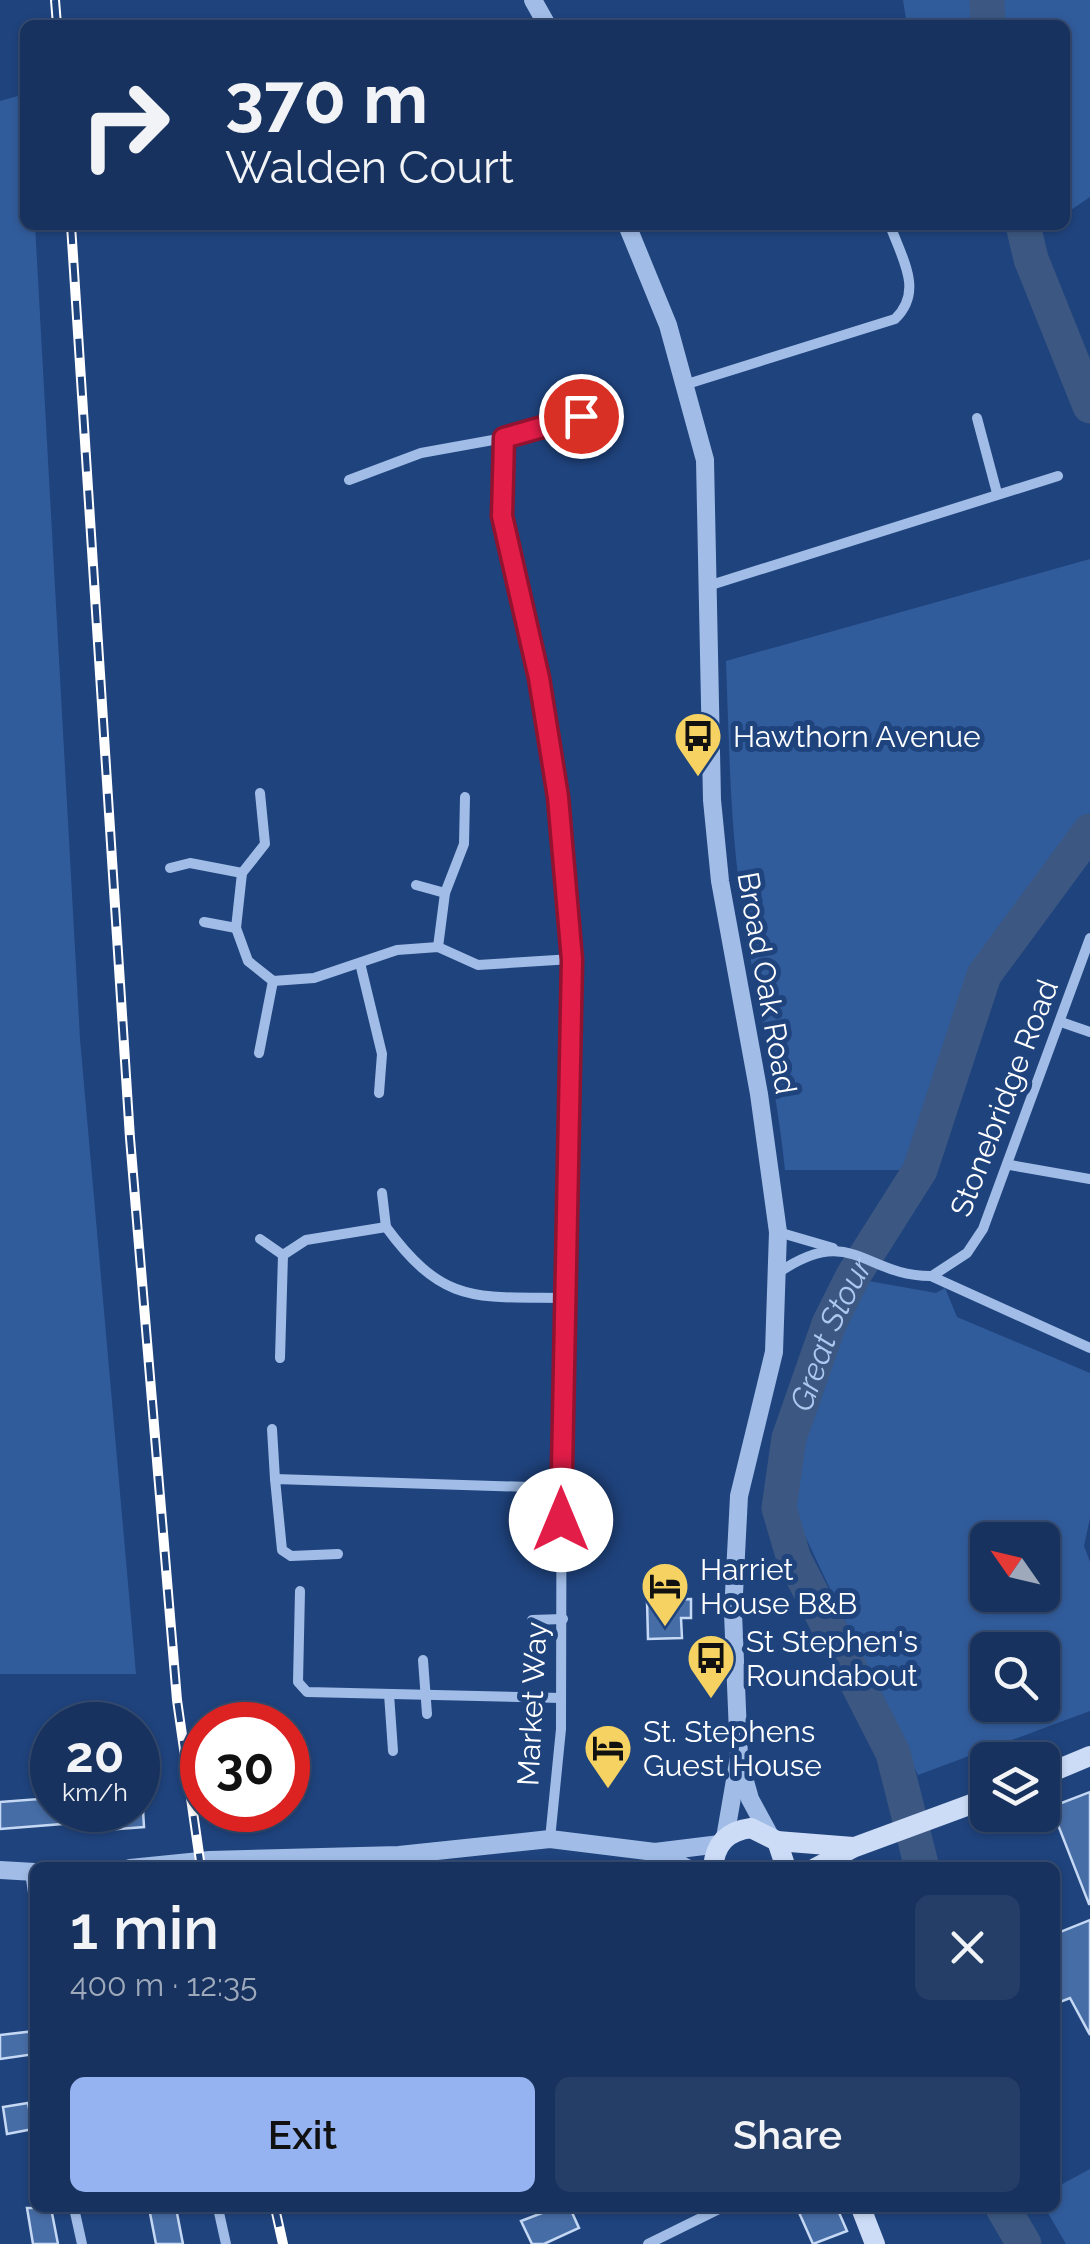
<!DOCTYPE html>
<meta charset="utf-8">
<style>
:root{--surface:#17325e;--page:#243e67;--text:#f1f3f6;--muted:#9eaabc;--line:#364d73;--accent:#95b2f1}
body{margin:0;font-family:Raleway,sans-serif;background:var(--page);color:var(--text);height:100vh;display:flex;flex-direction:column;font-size:38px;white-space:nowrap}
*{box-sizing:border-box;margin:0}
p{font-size:32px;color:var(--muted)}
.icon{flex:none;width:55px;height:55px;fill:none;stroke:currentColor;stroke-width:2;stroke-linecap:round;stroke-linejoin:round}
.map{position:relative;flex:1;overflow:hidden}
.drawer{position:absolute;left:30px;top:1862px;width:1030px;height:350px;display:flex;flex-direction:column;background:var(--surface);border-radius:15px;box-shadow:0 2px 8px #0004,0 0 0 2px var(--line)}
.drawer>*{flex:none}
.hud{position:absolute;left:20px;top:20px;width:1050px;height:210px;border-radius:15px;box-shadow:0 2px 8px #0004,0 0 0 2px var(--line);background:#17325e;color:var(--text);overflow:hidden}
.needle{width:65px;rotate:304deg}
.buttons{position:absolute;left:970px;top:1522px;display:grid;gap:20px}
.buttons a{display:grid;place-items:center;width:90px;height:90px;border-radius:15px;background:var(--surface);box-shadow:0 2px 8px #0004,0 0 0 2px var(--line);font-size:50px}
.speed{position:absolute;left:30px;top:1702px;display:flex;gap:20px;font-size:50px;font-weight:700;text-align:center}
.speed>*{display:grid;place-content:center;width:130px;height:130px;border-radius:50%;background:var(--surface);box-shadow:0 2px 8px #0004,0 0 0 2px var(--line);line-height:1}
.speed small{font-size:25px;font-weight:400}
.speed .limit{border:15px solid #d22;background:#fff;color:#111}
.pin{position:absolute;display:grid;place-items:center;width:85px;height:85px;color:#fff;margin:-42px;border:5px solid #fff;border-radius:50%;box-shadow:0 2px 10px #0007}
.me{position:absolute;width:110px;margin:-55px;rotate:0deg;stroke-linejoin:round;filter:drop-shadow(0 0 8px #0008)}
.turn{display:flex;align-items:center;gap:35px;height:210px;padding:0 40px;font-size:45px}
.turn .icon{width:130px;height:130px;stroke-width:2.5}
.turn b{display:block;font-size:70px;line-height:85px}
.round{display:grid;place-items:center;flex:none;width:105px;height:105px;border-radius:15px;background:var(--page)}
.headline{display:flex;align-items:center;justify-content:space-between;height:170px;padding:0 40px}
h1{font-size:60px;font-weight:600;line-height:75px}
.action{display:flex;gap:20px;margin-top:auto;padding:20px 40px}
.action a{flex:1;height:115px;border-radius:15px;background:var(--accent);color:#111;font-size:40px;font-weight:600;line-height:115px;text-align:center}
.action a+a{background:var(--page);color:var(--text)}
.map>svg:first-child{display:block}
.green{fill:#315c9b;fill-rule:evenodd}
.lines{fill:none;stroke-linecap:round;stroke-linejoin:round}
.river{stroke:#3c5882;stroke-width:35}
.building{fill:#476da6;stroke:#c5d9f5;stroke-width:2.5}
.minor{stroke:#a1bde7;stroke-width:10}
.tertiary{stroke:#a1bde7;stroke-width:18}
.secondary{stroke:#ccdcf6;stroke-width:20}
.rail-casing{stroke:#fff;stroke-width:10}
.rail{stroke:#1f437d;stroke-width:6;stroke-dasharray:19;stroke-linecap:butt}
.route-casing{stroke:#92132f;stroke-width:25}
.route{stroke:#e11d48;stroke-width:18}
.labels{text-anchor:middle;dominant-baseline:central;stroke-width:10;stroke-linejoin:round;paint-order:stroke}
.poi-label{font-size:30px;fill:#fff;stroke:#1f437d;text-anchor:start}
.street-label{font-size:30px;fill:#fff;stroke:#1f437d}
.water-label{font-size:32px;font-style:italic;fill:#acc8ef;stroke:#1f437d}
</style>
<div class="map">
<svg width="1090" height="2244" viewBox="0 0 1090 2244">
<rect width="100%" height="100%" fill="#1f437d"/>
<!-- green -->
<g class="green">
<polygon points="903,0 1090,0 1090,197 1065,214 1065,25 907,25"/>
<polygon points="25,94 25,225 35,225 80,1039 136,1674 0,1674 0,101"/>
<path d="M1090,559V821L1065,863L981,974L914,1170H785C776,1081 755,995 742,906C730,825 729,743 726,661Z"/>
<path d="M863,1280L936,1293L945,1288L957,1317L1090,1373V1518L1084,1546L1090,1562V1711L918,1775L798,1521L791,1481L807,1410ZM988,1540H1042V1595H988ZM988,1650H1042V1705H988Z"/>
<polygon points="1090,2169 1090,2244 1066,2244 1045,2208 1055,2208 1055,2188"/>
</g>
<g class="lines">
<!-- river -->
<g class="river">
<polyline points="987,0 988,25"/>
<polyline points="1023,225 1031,259 1090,406"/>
<path id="s1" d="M922,1868L893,1753L794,1559L779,1508L789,1438L829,1324L853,1276L920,1170L984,975L1090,831"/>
<polyline points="1003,2208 1024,2244"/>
</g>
</g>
<!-- building -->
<g class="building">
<polygon points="691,1599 691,1618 681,1618 682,1638 648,1639 647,1600"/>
<polygon points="1090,1792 1090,1904 1089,1904 1051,1807"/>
<polygon points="52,1798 52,1810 87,1810 87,1822 0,1829 0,1802"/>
<polygon points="104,1810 143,1810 144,1827 106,1830"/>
<polygon points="1090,1920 1090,2035 1070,1998 1055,2004 1055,1934"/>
<polygon points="35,2031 35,2054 0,2059 0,2035"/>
<polygon points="28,2103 33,2129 7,2134 3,2107"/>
<polygon points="27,2208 51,2208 58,2244 33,2244"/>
<polygon points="149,2208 176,2208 183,2244 156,2244"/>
<polygon points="555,2208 570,2208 579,2228 544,2244 532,2244 521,2221"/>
<polygon points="797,2208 837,2208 847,2231 813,2244"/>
</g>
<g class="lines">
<!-- minor -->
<g class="minor">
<path d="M684,385L895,319C924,291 902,259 890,225"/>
<polyline points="977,418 997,493"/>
<polyline points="504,438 502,517 539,678 559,797 572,959 571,1155 562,1298 561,1729 550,1839"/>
<polyline points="349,480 421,453 504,438 581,416"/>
<polyline points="711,585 1058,476"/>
<polyline points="260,793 265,844 242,873 236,928 248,961 273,981 314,978 397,950 438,947 478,965 572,959"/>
<polyline points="170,868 190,863 242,873"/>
<polyline points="416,885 445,893"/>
<polyline points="204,922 236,928"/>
<polyline points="438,947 445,893 464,844 465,797"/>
<polyline points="360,963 382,1054 379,1093"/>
<polyline points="1061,1022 1090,1032"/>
<polyline points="259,1053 273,981"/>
<polyline points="1010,1165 1090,1179"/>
<polyline points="382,1193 386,1227"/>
<polyline points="778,1232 833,1248"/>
<polyline points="260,1239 283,1255"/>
<path d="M778,1273C852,1222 865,1277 932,1276L967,1253L983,1229L1090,938"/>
<polyline points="933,1277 1090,1348"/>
<path d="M280,1358L283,1255L306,1240L386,1227C443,1304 473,1297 562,1298"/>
<polyline points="272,1429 275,1479"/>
<polyline points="338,1554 291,1556 282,1550 275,1479 560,1488"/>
<polyline points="300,1591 298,1682 307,1692 561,1698"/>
<polyline points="532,1620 563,1619"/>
<polyline points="423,1660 427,1714"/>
<polyline points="389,1694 393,1751"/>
<polyline points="30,1872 35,1907"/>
<polyline points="74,2208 82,2244"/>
<polyline points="218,2208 226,2244"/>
<polyline points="648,2244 721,2208"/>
</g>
<!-- tertiary -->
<g class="tertiary">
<polyline points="533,0 547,25"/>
<polyline points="627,225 668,325 705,460 712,800 720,881 759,1094 778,1232 774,1352 739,1496 733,1613 739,1757 725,1838"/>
<polyline points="741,1767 750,1799 769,1834"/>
<polyline points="660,1854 687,1868"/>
<polyline points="130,1868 210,1860 399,1855 550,1839 655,1852 720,1844"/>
<polyline points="0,1870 35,1872"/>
</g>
<!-- secondary -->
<g class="secondary">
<polyline points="1042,1776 1090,1756"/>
<polyline points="777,1841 853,1847"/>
<path d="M713,1868C715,1844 727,1831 751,1828L777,1841L786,1868"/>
<polyline points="815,1868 855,1847 988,1798"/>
<polyline points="861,2208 875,2244"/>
</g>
<!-- rail casing -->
<g class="rail-casing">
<g id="rail">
<polyline points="55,0 57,25"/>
<polyline points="71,225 130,1138 177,1700 201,1868"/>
<polyline points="275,2208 283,2244"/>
</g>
</g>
<!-- rail -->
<use href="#rail" class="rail"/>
</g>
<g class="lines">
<!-- route casing -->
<g class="route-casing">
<polyline id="route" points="561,1520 572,960 558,797 539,678 502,516 504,438 581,416"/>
</g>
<!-- route -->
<use href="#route" class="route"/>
</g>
<!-- icons -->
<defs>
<g id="bus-pin" transform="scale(2.5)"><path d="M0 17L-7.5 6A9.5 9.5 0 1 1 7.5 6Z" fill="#f5d261" stroke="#1f437d"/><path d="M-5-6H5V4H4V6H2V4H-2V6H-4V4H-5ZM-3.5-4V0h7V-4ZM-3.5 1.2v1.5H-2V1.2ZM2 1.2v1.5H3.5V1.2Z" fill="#111"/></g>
<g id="hotel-pin" transform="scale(2.5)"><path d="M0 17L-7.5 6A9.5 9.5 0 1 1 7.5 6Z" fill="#f5d261" stroke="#1f437d"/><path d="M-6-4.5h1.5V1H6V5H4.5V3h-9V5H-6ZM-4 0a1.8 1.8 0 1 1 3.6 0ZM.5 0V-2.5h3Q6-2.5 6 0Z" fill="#111"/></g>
</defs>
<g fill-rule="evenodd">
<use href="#bus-pin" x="698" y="736"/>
<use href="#hotel-pin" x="665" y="1586"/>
<use href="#bus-pin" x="711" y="1658"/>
<use href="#hotel-pin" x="608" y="1748"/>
</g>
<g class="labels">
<!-- poi labels -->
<g class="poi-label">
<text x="733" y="736">Hawthorn Avenue</text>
<text x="700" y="1569">Harriet<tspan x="700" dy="34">House B&amp;B</tspan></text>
<text x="746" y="1641">St Stephen's<tspan x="746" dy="34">Roundabout</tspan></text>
<text x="643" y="1731">St. Stephens<tspan x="643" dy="34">Guest House</tspan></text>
</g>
<!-- street labels -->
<g class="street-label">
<text transform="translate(767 983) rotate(80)">Broad Oak Road</text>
<text transform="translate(1004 1098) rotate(-69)">Stonebridge Road</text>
<text transform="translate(532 1704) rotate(-87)">Market Way</text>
</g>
<!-- water labels -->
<g class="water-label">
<text stroke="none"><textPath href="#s1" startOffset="572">Great Stour</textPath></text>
</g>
</g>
</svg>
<div class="buttons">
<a><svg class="needle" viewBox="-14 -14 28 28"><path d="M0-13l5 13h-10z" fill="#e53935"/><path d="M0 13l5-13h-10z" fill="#9eaabc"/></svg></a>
<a><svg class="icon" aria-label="search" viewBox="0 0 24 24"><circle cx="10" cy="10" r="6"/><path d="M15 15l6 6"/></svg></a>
<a><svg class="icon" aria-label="layers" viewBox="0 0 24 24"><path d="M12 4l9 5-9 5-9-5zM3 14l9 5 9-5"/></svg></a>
</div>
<div class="speed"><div>20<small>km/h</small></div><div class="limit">30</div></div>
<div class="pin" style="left:581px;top:416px;background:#d93025"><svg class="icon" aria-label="arrive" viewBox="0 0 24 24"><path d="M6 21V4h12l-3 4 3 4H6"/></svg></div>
<svg class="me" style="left:561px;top:1520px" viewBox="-20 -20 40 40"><circle r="19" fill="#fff"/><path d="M0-13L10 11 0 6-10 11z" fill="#e11d48"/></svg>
<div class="hud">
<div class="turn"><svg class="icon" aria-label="right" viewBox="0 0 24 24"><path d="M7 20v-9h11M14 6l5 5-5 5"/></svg><div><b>370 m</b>Walden Court</div></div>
</div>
<section class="drawer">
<div class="headline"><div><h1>1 min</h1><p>400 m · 12:35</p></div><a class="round"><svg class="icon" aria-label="close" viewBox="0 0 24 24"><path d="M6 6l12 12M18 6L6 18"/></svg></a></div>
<div class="action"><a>Exit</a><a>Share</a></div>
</section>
</div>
